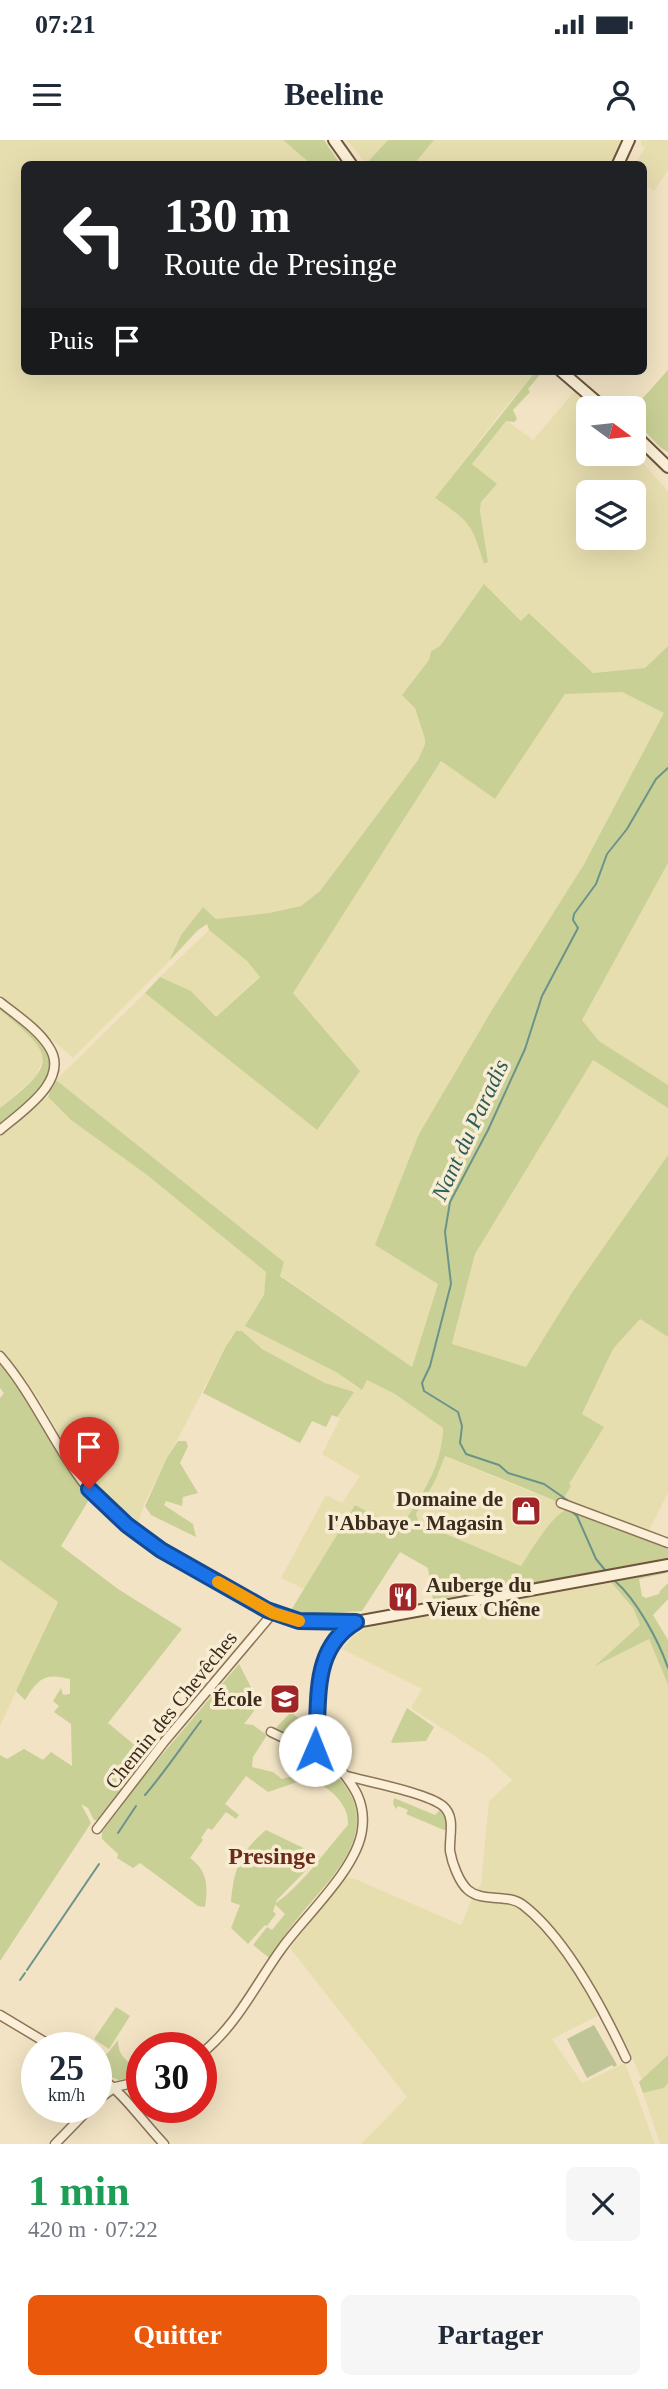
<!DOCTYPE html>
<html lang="fr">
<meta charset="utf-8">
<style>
:root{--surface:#fff;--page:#f6f6f7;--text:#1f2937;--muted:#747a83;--accent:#ea580c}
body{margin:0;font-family:"Times New Roman",serif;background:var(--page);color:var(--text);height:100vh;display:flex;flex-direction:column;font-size:26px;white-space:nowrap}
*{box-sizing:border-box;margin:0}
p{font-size:23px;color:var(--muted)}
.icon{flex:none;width:38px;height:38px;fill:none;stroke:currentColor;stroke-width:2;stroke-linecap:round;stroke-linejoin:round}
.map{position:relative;height:2004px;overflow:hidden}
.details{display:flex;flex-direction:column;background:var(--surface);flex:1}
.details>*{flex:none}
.top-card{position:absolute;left:21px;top:21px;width:626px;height:214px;border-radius:10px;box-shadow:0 7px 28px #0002;background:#202124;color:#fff;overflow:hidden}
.needle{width:46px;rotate:105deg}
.buttons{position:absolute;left:576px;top:256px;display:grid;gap:14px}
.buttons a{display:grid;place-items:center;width:70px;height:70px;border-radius:10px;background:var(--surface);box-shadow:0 7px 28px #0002;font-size:35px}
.speed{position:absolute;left:21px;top:1892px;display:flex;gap:14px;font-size:35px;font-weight:700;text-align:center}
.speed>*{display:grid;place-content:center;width:91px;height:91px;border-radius:50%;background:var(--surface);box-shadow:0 7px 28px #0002;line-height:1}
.speed small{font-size:18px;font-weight:400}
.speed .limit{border:10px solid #d22;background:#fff;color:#111}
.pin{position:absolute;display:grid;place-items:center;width:60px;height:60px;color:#fff;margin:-72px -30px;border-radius:50% 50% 50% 0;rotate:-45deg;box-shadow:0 0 7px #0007}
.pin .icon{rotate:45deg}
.me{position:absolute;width:77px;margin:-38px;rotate:1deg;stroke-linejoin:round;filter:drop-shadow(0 0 5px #0008)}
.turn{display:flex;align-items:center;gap:24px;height:147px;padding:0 28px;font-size:32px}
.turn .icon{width:91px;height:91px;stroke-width:2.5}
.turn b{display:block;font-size:49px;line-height:60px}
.then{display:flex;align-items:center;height:66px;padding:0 28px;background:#0003;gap:14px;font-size:26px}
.round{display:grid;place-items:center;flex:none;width:74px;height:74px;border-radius:10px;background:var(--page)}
.headline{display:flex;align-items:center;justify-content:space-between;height:119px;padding:0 28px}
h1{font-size:42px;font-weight:600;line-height:52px;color:#1e9e55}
.primary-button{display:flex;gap:14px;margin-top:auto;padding:14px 28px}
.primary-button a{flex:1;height:80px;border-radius:10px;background:var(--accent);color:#fff;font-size:28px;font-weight:600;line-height:80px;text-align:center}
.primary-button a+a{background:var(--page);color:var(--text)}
.status{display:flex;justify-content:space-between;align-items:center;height:49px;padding:0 35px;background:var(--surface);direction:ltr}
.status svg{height:19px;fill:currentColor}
header{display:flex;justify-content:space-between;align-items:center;height:91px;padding:0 28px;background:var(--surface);font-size:32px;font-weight:600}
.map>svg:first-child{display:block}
.farmland{fill:#e7deb0;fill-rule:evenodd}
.green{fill:#c9d096}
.cemetery{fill:#bfc496}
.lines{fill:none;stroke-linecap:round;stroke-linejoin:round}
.stream{stroke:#6b9389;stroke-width:2}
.street-casing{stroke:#8c7459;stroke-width:11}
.secondary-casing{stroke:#6e553c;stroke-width:14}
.street{stroke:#fbf0d7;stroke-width:8}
.secondary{stroke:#fbf0d7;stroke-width:10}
.route-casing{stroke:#114b97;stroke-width:18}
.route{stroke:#1a73e8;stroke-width:12}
.slow{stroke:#f59e0b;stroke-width:12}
.labels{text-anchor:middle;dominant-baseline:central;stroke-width:7;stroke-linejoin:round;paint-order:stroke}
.poi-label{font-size:21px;font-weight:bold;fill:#3b2c1e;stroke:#f8edd3;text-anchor:end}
.street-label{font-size:21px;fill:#3b2c1e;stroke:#f8edd3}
.water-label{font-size:23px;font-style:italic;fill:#2c5c59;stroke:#f8edd3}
.quarter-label{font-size:24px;font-weight:bold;fill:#6b2b1a;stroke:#f8edd3}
</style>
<div class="status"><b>07:21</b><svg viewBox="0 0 49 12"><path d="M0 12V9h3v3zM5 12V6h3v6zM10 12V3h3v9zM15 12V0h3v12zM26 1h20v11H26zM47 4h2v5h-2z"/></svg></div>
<header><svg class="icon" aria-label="menu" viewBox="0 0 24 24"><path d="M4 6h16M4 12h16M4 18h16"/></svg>Beeline<svg class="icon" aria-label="person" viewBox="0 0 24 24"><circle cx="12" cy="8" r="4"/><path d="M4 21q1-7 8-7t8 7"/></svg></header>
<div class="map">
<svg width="668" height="2004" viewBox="0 0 668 2004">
<rect width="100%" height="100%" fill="#f1e3c3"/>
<!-- farmland -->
<g class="farmland">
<path d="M0,0H283L311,24H24V231H536L499,275L435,359L465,379L488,422L480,371L481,362L472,324L506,280L533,300L574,252L591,268H588V313H634V307L643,318L641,321L668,351V506L645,528L593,533L530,473L522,482L484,445L440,506L431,510L429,520L403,554L415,568L425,599V604L418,620L320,751L301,766L269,773L216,779L203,767L181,795L169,821L73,918L0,854ZM588,352H634V397H588Z"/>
<polygon points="347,0 388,0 366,24"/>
<polygon points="434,0 624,0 613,24 414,24"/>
<polygon points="641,0 668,0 668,30 654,51 644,44 644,24 635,24 645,8 641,5"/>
<polygon points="622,552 665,573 583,726 375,1105 438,1144 412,1227 280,1135 284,1122 56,940 145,853 317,990 360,931 292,853 441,621 495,659 565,553"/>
<polygon points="668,723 668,945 599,901 581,880"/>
<polygon points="209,790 247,821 260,836 216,877 191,851 160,837"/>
<polygon points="0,870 29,894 41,907 44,917 36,936 0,968"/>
<polygon points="593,920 668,968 668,1015 573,1151 526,1228 452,1205 475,1114"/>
<polygon points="48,957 71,980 147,1035 267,1132 264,1155 246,1186 336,1232 356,1247 362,1249 367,1240 395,1254 443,1288 441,1315 430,1340 399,1389 355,1365 304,1449 281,1438 326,1355 342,1363 360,1336 322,1314 340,1279 337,1277 353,1252 325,1243 262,1209 242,1191 232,1195 226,1206 145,1362 137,1386 97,1351 76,1325 42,1264 26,1240 0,1209 0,995 44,958"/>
<polygon points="640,1179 668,1197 668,1353 644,1400 568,1369 564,1370 554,1379 521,1426 425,1385 418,1380 416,1374 435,1341 444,1316 534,1353 568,1344 603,1286 582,1275 613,1209"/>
<polygon points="0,1420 58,1461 0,1586"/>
<polygon points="610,1441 633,1468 640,1485 598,1524 649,1499 668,1545 668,1915 642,1940 629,1910 595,1853 534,1770 474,1751 481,1745 489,1661 512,1640 487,1617 411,1568 422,1549 342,1509 353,1496 370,1486"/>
<polygon points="345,1738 355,1739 461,1785 472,1759 500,1760 520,1766 559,1807 599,1875 552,1899 582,1943 625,1923 655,2004 361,2004 407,1957 290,1808"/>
<polygon points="668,1943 668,2004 660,2004 643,1953 663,1948"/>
</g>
<!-- green -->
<g class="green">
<polygon points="283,0 324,0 340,24 311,24"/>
<polygon points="388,0 434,0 414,24 366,24"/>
<polygon points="668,230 668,312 661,308 634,280 634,268"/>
<path d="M536,231H543L528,249L530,252L513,270L517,279L514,282L506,281L472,324L497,344L481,362L480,371L488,422L484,424C471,383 471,383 435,358Z"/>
<path d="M484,444L521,481L529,473L593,533L645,528L668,506V723L582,880L599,901L668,945V968L593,920L475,1114L452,1204L526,1227L573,1151L668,1015V1197L640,1179L613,1209L582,1274L604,1287L569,1344L571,1346L561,1363L445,1316L435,1341L416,1374L418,1380L425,1385L521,1426C531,1411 552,1374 568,1369L668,1409V1419L433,1460L428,1428L400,1412L362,1471L312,1474L290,1472L355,1365L400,1389C420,1356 442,1329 443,1288L395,1254L367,1240L362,1250L336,1232L245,1186L264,1155L266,1132L147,1035L71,980L48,957L52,945L56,940L284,1122L280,1136L412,1227L438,1144L375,1105L419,994L492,870L583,726L664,573L622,552L565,554L495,659L441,621L293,853L360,931L317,990L145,853L160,837L191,851L216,877L260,837L247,821L209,790L207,784L198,790L169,821L181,795L203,767L216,779L269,773L301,766L320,751L418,620L425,604V599L415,568L402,555L429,520L431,511L440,506Z"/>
<path d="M0,866C65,923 69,927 0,984V968C59,922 55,916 0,870Z"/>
<polygon points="236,1191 242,1191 262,1209 325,1243 354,1252 337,1277 332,1275 326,1287 312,1281 300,1303 203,1253 226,1206"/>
<path d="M0,1222L27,1258L25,1260L90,1358L61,1406L118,1449L182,1489L108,1583L149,1617L101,1681L94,1680L88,1668L81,1664L91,1683L0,1821V1615L7,1619L24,1609L43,1620L51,1612L72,1626L71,1584L54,1572L59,1566L53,1561L61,1548L63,1555L70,1554V1539C44,1532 38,1539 25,1560L16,1551L58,1462L0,1420V1258L4,1253L0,1248Z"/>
<polygon points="178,1301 186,1301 188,1306 180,1323 198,1353 183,1357 182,1366 166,1361 164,1365 193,1384 196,1397 151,1375 145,1366 167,1318"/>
<polygon points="667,1430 666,1433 639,1439 642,1456 646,1458 659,1454 660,1451 668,1443 668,1459 653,1475 668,1500 668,1545 649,1499 595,1526 640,1485 633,1468 610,1441"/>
<path d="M239,1524L257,1559L253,1567L254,1571L244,1584L253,1585L267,1595L253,1617L252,1627L273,1632L282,1639L305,1633L312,1618L313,1620L306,1639L268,1652L246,1636L225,1664L239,1675L236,1679L226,1672L212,1690L208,1688L201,1698L203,1700L190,1718C208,1731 208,1747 205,1767L198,1766L140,1723L133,1728L117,1718L118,1714L102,1699V1692L138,1643Z"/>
<polygon points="407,1568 434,1587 426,1601 393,1603 391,1602"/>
<polygon points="291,1572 312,1590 313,1604 311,1607 274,1590"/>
<path d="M318,1622C330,1627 343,1641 349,1652C376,1698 328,1741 301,1774C289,1788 279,1803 269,1818L253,1805L267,1787L272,1790L285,1774L275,1764C305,1742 324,1712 348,1685C349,1664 331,1649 314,1641Z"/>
<polygon points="394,1658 435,1675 440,1670 446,1680 448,1688 444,1690 406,1674 408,1670 398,1666 396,1669 393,1664"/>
<path d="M266,1690L320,1716L277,1760L273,1771L276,1774L267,1786L265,1785L248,1804L231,1788L240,1765L231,1762C234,1728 240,1712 266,1690Z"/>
<polygon points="116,1867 130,1876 109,1909 94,1899"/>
<path d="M118,1900C118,1912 122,1917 131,1924L142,1922V1936L119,1940L96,1931L98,1919L108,1913Z"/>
<polygon points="668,1915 668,1943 664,1948 643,1953 639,1942"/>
</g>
<!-- cemetery -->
<polygon class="cemetery" points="594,1885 617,1925 614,1927 612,1925 587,1938 567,1899"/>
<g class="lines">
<!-- stream -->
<g class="stream">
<polyline points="570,1362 544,1344 508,1333 499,1325 466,1314 460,1303 462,1286 458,1272 424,1251 422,1243 430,1226 451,1144 445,1092 450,1062 488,990 525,909 542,856 578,788 573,780 574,774 596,744 607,714 627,689 656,639 668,628"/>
<polyline points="571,1371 577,1376 596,1419 605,1430"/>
<path d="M615,1441C636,1459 659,1501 668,1528"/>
<path d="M145,1655C164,1633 182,1606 201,1581"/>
<polyline points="118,1693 136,1666"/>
<polyline points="27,1830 99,1724"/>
<polyline points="20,1840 25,1833"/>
</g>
<!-- street casing -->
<g class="street-casing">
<g id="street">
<path d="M0,862C16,875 38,889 49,907C71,940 21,972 0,990"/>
<path d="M0,1216C33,1254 52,1301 82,1341C120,1389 175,1419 227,1448C246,1458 264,1471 284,1477C306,1484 331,1484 353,1482"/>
<polyline points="561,1363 668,1403"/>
<polyline points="318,1591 315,1613 321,1618 336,1621"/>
<polyline points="271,1592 315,1613"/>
<path d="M347,1636C369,1642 427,1653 443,1666C456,1677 449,1696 450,1711C452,1723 459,1742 468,1750C483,1763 507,1753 523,1765C566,1798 603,1869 626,1918"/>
<polyline points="97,1689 164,1602 273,1473"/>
<polyline points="0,1875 55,1908"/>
<path d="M201,1914C238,1884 255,1845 282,1808C305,1776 357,1729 362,1690C369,1644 329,1629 318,1591C307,1556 324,1501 356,1482"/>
<path d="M96,1934C123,1952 142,1981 164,2004"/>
<polyline points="96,1961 115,1947 142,1941"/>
<polyline points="55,2004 91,1967"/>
</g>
</g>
<!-- secondary casing -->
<g class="secondary-casing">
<g id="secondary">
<polyline points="334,0 351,24"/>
<polyline points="618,24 629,0"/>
<polyline points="561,231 604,268"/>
<polyline points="634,294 668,327"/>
<polyline points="356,1482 668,1425"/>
</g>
</g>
<!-- street -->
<use href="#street" class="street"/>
<!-- secondary -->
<use href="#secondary" class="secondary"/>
</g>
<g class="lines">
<!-- route casing -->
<g class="route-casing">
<path id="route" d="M89,1349L127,1385L161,1410L267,1470L299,1481L356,1482C309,1510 321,1564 315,1610"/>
</g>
<!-- route -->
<use href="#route" class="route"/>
<!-- slow -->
<polyline class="slow" points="218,1442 273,1473 299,1481"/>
</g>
<!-- icons -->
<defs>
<g id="shop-square" transform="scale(1.575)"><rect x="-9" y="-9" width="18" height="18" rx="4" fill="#9f2526" stroke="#f8edd3"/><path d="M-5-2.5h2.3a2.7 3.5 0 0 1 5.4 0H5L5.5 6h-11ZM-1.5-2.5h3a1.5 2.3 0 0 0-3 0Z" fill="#fff"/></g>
<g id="restaurant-square" transform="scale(1.575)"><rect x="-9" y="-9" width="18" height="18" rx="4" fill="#9f2526" stroke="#f8edd3"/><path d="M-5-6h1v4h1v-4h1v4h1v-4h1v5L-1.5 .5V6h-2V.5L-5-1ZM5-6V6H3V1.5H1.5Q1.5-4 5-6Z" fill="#fff"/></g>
<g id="school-square" transform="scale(1.575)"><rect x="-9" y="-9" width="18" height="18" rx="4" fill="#9f2526" stroke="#f8edd3"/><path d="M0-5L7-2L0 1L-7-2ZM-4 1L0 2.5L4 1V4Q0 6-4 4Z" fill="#fff"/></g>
</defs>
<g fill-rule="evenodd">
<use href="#shop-square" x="526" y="1371"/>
<use href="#restaurant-square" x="403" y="1457"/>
<use href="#school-square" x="285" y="1559"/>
</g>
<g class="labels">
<!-- poi labels -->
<g class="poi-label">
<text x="503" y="1359">Domaine de<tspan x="503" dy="24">l'Abbaye - Magasin</tspan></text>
<text x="426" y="1445" text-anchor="start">Auberge du<tspan x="426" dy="24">Vieux Chêne</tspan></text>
<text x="262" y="1559">École</text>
</g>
<!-- street labels -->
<g class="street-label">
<text transform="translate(171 1570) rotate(-51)">Chemin des Chevêches</text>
</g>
<!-- water labels -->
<g class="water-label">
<text transform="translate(470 990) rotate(-65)">Nant du Paradis</text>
</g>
<!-- quarter labels -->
<g class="quarter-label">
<text x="272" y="1716">Presinge</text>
</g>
</g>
</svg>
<div class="buttons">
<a><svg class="needle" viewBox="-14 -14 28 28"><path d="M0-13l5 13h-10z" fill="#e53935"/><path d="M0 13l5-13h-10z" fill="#747a83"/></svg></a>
<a><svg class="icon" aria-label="layers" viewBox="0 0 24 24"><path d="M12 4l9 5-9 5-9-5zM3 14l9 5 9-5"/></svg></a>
</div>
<div class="speed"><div>25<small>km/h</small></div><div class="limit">30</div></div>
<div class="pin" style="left:89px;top:1349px;background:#d93025"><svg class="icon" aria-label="arrive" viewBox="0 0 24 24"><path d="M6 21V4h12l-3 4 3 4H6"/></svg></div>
<svg class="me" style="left:315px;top:1610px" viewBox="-20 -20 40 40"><circle r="19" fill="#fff"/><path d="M0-13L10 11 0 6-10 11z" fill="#1a73e8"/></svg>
<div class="top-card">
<div class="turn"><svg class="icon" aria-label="left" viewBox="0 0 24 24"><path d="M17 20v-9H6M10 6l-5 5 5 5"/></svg><div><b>130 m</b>Route de Presinge</div></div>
<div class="then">Puis<svg class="icon" aria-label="arrive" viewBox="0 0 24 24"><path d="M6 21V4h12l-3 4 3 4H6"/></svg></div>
</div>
</div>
<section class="details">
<div class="headline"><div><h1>1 min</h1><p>420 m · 07:22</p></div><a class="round"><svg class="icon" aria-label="close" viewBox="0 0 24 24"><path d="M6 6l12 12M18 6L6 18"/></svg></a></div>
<div class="primary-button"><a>Quitter</a><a>Partager</a></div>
</section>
